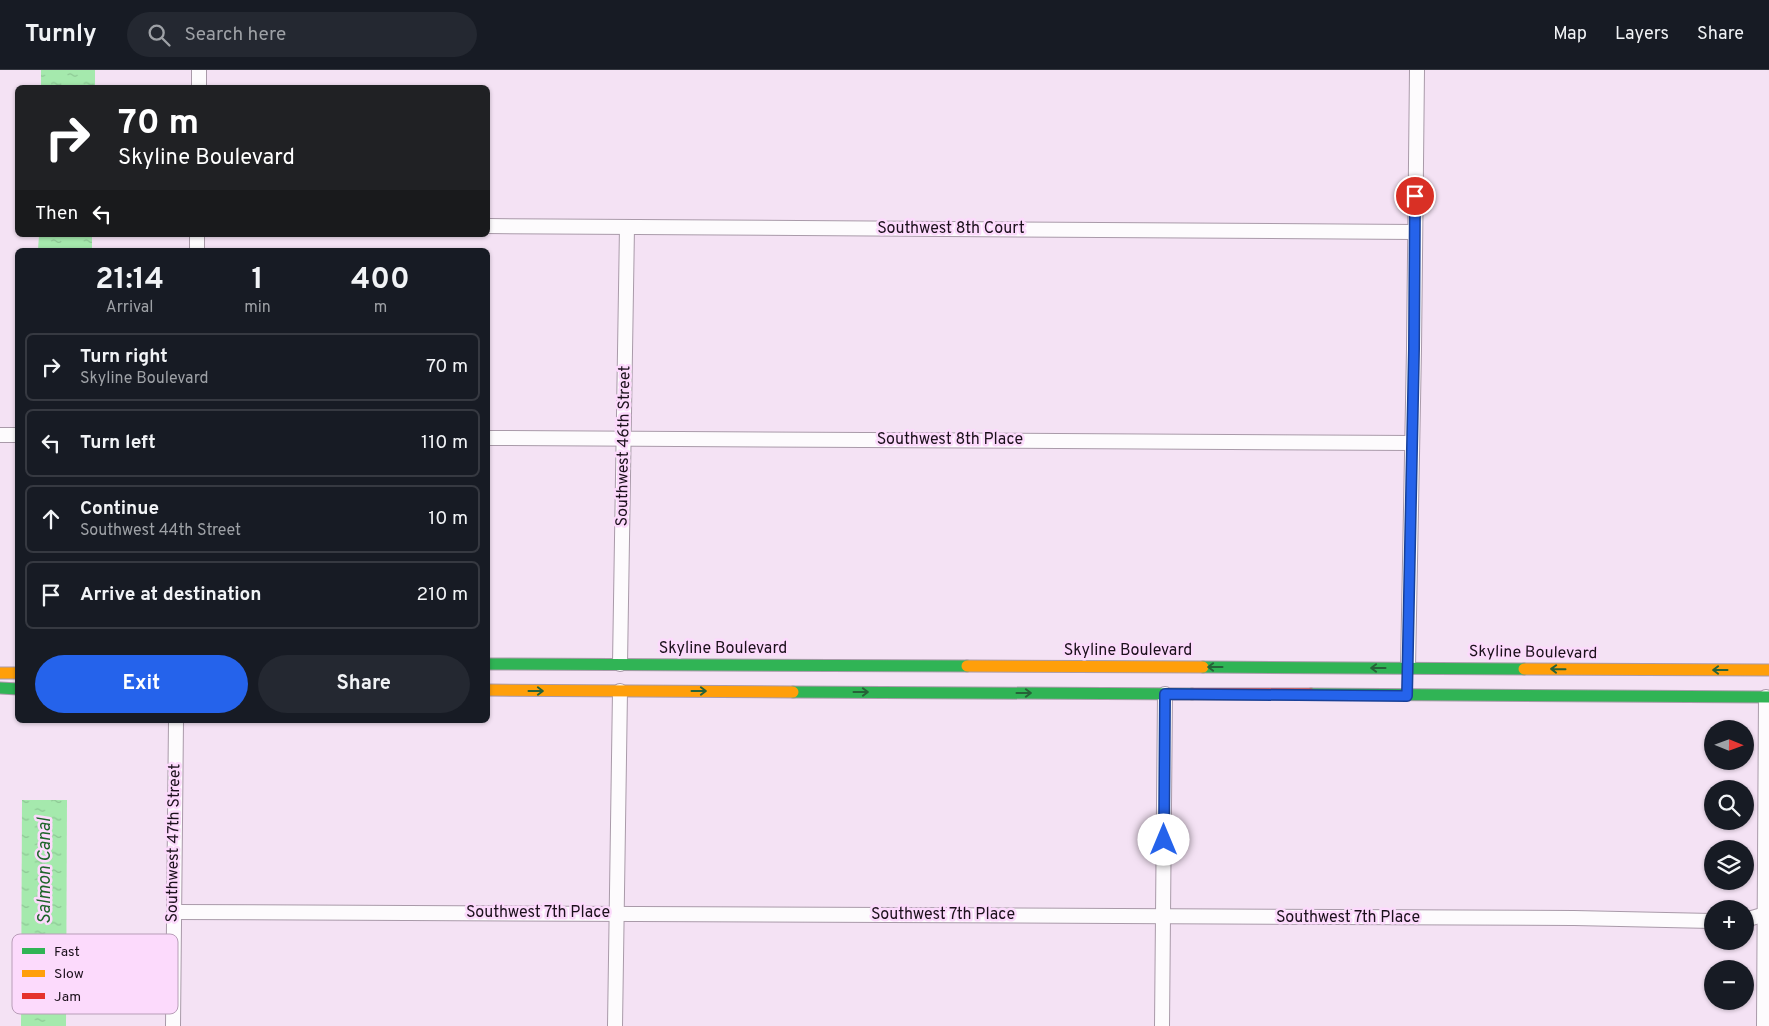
<!DOCTYPE html>
<meta charset="utf-8">
<style>
:root{--surface:#171b24;--page:#242831;--text:#f1f3f6;--muted:#9ea1a6;--line:#363941;--accent:#2563eb}
body{margin:0;font-family:Overpass,sans-serif;background:var(--page);color:var(--text);height:100vh;display:flex;flex-direction:column;font-size:19px;white-space:nowrap}
*{box-sizing:border-box;margin:0}
p{font-size:16px;color:var(--muted)}
.icon{flex:none;width:28px;height:28px;fill:none;stroke:currentColor;stroke-width:2;stroke-linecap:round;stroke-linejoin:round}
.map{position:relative;flex:1;overflow:hidden}
.panel{position:absolute;left:15px;top:178px;width:475px;height:475px;display:flex;flex-direction:column;background:var(--surface);border-radius:8px;box-shadow:0 1px 4px #0004}
.panel>*{flex:none}
.hud{position:absolute;left:15px;top:15px;width:475px;height:152px;border-radius:8px;box-shadow:0 1px 4px #0004;background:#202124;color:#fff;overflow:hidden}
.needle{width:32px;rotate:91deg}
.controls{position:absolute;left:1704px;top:650px;display:grid;gap:10px}
.controls a{display:grid;place-items:center;width:50px;height:50px;border-radius:50%;background:var(--surface);box-shadow:0 1px 4px #0004;font-size:25px}
.pin{position:absolute;display:grid;place-items:center;width:42px;height:42px;color:#fff;margin:-21px;border:2px solid #fff;border-radius:50%;box-shadow:0 1px 5px #0007}
.me{position:absolute;width:55px;margin:-28px;rotate:0deg;stroke-linejoin:round;filter:drop-shadow(0 0 4px #0008)}
.turn{display:flex;align-items:center;gap:18px;height:105px;padding:0 20px;font-size:22px}
.turn .icon{width:65px;height:65px;stroke-width:2.5}
.turn b{display:block;font-size:35px;line-height:42px}
.then{display:flex;align-items:center;height:48px;padding:0 20px;background:#0003;gap:10px;font-size:19px}
.eta{display:flex;justify-content:space-evenly;align-items:center;height:85px;text-align:center}
.eta b{font-size:30px;font-weight:700;line-height:35px}
.primary-button{display:flex;gap:10px;margin-top:auto;padding:10px 20px}
.primary-button a{flex:1;height:58px;border-radius:30px;background:var(--accent);color:#fff;font-size:20px;font-weight:700;line-height:58px;text-align:center}
.primary-button a+a{background:var(--page);color:var(--text)}
ul{padding:0;list-style:none}
li{display:flex;align-items:center;gap:15px;height:68px;margin:0 10px 8px;padding:0 10px;border:2px solid var(--line);border-radius:8px}
li div{flex:1}
li b{display:block;font-size:19px}
li em{font-style:normal}
header{display:flex;align-items:center;gap:30px;box-sizing:border-box;height:70px;padding:0 25px;background:var(--surface);border-bottom:1px solid var(--line)}
header strong{font-size:24px}
nav{display:flex;gap:28px;margin-inline-start:auto;font-size:18px}
.search{width:350px;height:45px;background:var(--page);display:flex;align-items:center;gap:12px;box-sizing:border-box;padding:0 18px;border-radius:28px;color:var(--muted);font-size:19px}
.map>svg:first-child{display:block}
.water{fill:url(#water-ripples)}
.lines{fill:none;stroke-linecap:round;stroke-linejoin:round}
.street-casing{stroke:#a99aa9;stroke-width:16}
.fast-casing{stroke:#a99aa9;stroke-width:13}
.slow-casing{stroke:#a99aa9;stroke-width:13}
.jam-casing{stroke:#a99aa9;stroke-width:13}
.street{stroke:#fdfbfd;stroke-width:14}
.fast{stroke:#30b455;stroke-width:11}
.slow{stroke:#ff9f0a;stroke-width:11}
.jam{stroke:#e5322d;stroke-width:11}
.oneway{stroke:#266238}
.route-casing{stroke:#184099;stroke-width:12}
.route{stroke:#2563eb;stroke-width:9}
.labels{text-anchor:middle;dominant-baseline:central;stroke-width:5;stroke-linejoin:round;paint-order:stroke}
.street-label{font-size:16px;fill:#1b101b;stroke:#fcdafc}
.water-label{font-size:18px;font-style:italic;fill:#1e652a;stroke:#fcdafc}
.key{fill:#fcdafc;stroke:#b89db8;stroke-width:1}
.key-label{font-size:14px;fill:#1b101b}
</style>
<header>
<strong>Turnly</strong>
<div class="search"><svg class="icon" aria-label="search" viewBox="0 0 24 24"><circle cx="10" cy="10" r="6"/><path d="M15 15l6 6"/></svg>Search here</div>
<nav><a>Map</a><a>Layers</a><a>Share</a></nav>
</header>
<div class="map">
<svg width="1769" height="956" viewBox="0 0 1769 956">
<defs>
<pattern id="water-ripples" width="26" height="14" patternUnits="userSpaceOnUse" patternTransform="scale(1.25)"><rect width="26" height="14" fill="#a5e9ad"/><path d="M2 4q2-2 4 0t4 0M15 11q2-2 4 0t4 0" fill="none" stroke="#8dc794"/></pattern>
</defs>
<rect width="100%" height="100%" fill="#f4e2f4"/>
<!-- water -->
<g class="water">
<rect x="41" y="0" width="54" height="17"/>
<polygon points="39,165 92,165 92,180 38,180"/>
<polygon points="22,730 67,730 66,956 21,956"/>
</g>
<g class="lines">
<!-- street casing -->
<g class="street-casing">
<g id="street">
<polyline points="199,18 199,0"/>
<polyline points="488,156 1415,162"/>
<polyline points="197,180 197,165"/>
<polyline points="0,365 18,365"/>
<polyline points="488,368 1412,373"/>
<polyline points="620,594 627,157"/>
<polyline points="1408,598 1414,279 1417,0"/>
<polyline points="174,842 1574,848 1712,851"/>
<polyline points="1745,850 1769,843"/>
<polyline points="173,956 176,650"/>
<polyline points="615,956 620,621"/>
<polyline points="1162,956 1165,624"/>
<polyline points="1764,956 1766,627"/>
</g>
</g>
<!-- fast casing -->
<g class="fast-casing">
<g id="fast">
<polyline points="488,594 967,596"/>
<polyline points="1203,597 1524,599"/>
<polyline points="0,618 18,619"/>
<polyline points="793,622 1192,624"/>
<polyline points="1311,624 1769,627"/>
</g>
</g>
<!-- slow casing -->
<g class="slow-casing">
<g id="slow">
<polyline points="967,596 1203,597"/>
<polyline points="1524,599 1769,600"/>
<polyline points="0,603 18,603"/>
<polyline points="488,620 793,622"/>
</g>
</g>
<!-- jam casing -->
<g class="jam-casing">
<polyline id="jam" points="1192,624 1311,624"/>
</g>
<!-- street -->
<use href="#street" class="street"/>
<!-- fast -->
<use href="#fast" class="fast"/>
<!-- slow -->
<use href="#slow" class="slow"/>
<!-- jam -->
<use href="#jam" class="jam"/>
</g>
<!-- one-way arrows -->
<defs><path id="oneway-shaft" d="M-6 0H5M1.5-3L5.5 0L1.5 3" fill="none" stroke-width="1.6" stroke-linecap="round" stroke-linejoin="round" transform="scale(1.25)"/></defs>
<g class="oneway">
<use href="#oneway-shaft" transform="translate(1215 597) rotate(-180)"/>
<use href="#oneway-shaft" transform="translate(1378 598) rotate(-180)"/>
<use href="#oneway-shaft" transform="translate(1558 599) rotate(-179)"/>
<use href="#oneway-shaft" transform="translate(1720 600) rotate(180)"/>
<use href="#oneway-shaft" transform="translate(536 621)"/>
<use href="#oneway-shaft" transform="translate(699 621)"/>
<use href="#oneway-shaft" transform="translate(861 622)"/>
<use href="#oneway-shaft" transform="translate(1024 623)"/>
</g>
<g class="lines">
<!-- route casing -->
<g class="route-casing">
<polyline id="route" points="1164,770 1165,624 1407,626 1414,279 1415,126"/>
</g>
<!-- route -->
<use href="#route" class="route"/>
</g>
<g class="labels">
<!-- street labels -->
<g class="street-label">
<text x="951" y="159">Southwest 8th Court</text>
<text x="950" y="370">Southwest 8th Place</text>
<text transform="translate(624 376) rotate(-89)">Southwest 46th Street</text>
<text x="723" y="579">Skyline Boulevard</text>
<text x="1128" y="581">Skyline Boulevard</text>
<text transform="translate(1533 583) rotate(1)">Skyline Boulevard</text>
<text transform="translate(174 773) rotate(-89)">Southwest 47th Street</text>
<text x="538" y="843">Southwest 7th Place</text>
<text x="943" y="845">Southwest 7th Place</text>
<text x="1348" y="848">Southwest 7th Place</text>
</g>
<!-- water labels -->
<g class="water-label">
<text transform="translate(45 801) rotate(-90)">Salmon Canal</text>
</g>
</g>
<!-- legend -->
<rect x="12" y="864" width="166" height="80" rx="8" class="key"/>
<rect x="22" y="878" width="23" height="6" fill="#30b455"/>
<rect x="22" y="900" width="23" height="7" fill="#ff9f0a"/>
<rect x="22" y="923" width="23" height="6" fill="#e5322d"/>
<g class="key-label">
<text x="54" y="886">Fast</text>
<text x="54" y="908">Slow</text>
<text x="54" y="931">Jam</text>
</g>
</svg>
<div class="controls">
<a><svg class="needle" viewBox="-14 -14 28 28"><path d="M0-13l5 13h-10z" fill="#e53935"/><path d="M0 13l5-13h-10z" fill="#9ea1a6"/></svg></a>
<a><svg class="icon" aria-label="search" viewBox="0 0 24 24"><circle cx="10" cy="10" r="6"/><path d="M15 15l6 6"/></svg></a>
<a><svg class="icon" aria-label="layers" viewBox="0 0 24 24"><path d="M12 4l9 5-9 5-9-5zM3 14l9 5 9-5"/></svg></a>
<a>+</a>
<a>−</a>
</div>
<div class="pin" style="left:1415px;top:126px;background:#d93025"><svg class="icon" aria-label="arrive" viewBox="0 0 24 24"><path d="M6 21V4h12l-3 4 3 4H6"/></svg></div>
<svg class="me" style="left:1164px;top:770px" viewBox="-20 -20 40 40"><circle r="19" fill="#fff"/><path d="M0-13L10 11 0 6-10 11z" fill="#2563eb"/></svg>
<div class="hud">
<div class="turn"><svg class="icon" aria-label="right" viewBox="0 0 24 24"><path d="M7 20v-9h11M14 6l5 5-5 5"/></svg><div><b>70 m</b>Skyline Boulevard</div></div>
<div class="then">Then<svg class="icon" aria-label="left" viewBox="0 0 24 24"><path d="M17 20v-9H6M10 6l-5 5 5 5"/></svg></div>
</div>
<section class="panel">
<div class="eta">
<div><b>21:14</b><p>Arrival</p></div>
<div><b>1</b><p>min</p></div>
<div><b>400</b><p>m</p></div>
</div>
<ul>
<li><svg class="icon" aria-label="right" viewBox="0 0 24 24"><path d="M7 20v-9h11M14 6l5 5-5 5"/></svg><div><b>Turn right</b><p>Skyline Boulevard</p></div><em>70 m</em></li>
<li><svg class="icon" aria-label="left" viewBox="0 0 24 24"><path d="M17 20v-9H6M10 6l-5 5 5 5"/></svg><div><b>Turn left</b></div><em>110 m</em></li>
<li><svg class="icon" aria-label="ahead" viewBox="0 0 24 24"><path d="M12 20V5M6 11l6-6 6 6"/></svg><div><b>Continue</b><p>Southwest 44th Street</p></div><em>10 m</em></li>
<li><svg class="icon" aria-label="arrive" viewBox="0 0 24 24"><path d="M6 21V4h12l-3 4 3 4H6"/></svg><div><b>Arrive at destination</b></div><em>210 m</em></li>
</ul>
<div class="primary-button"><a>Exit</a><a>Share</a></div>
</section>
</div>
